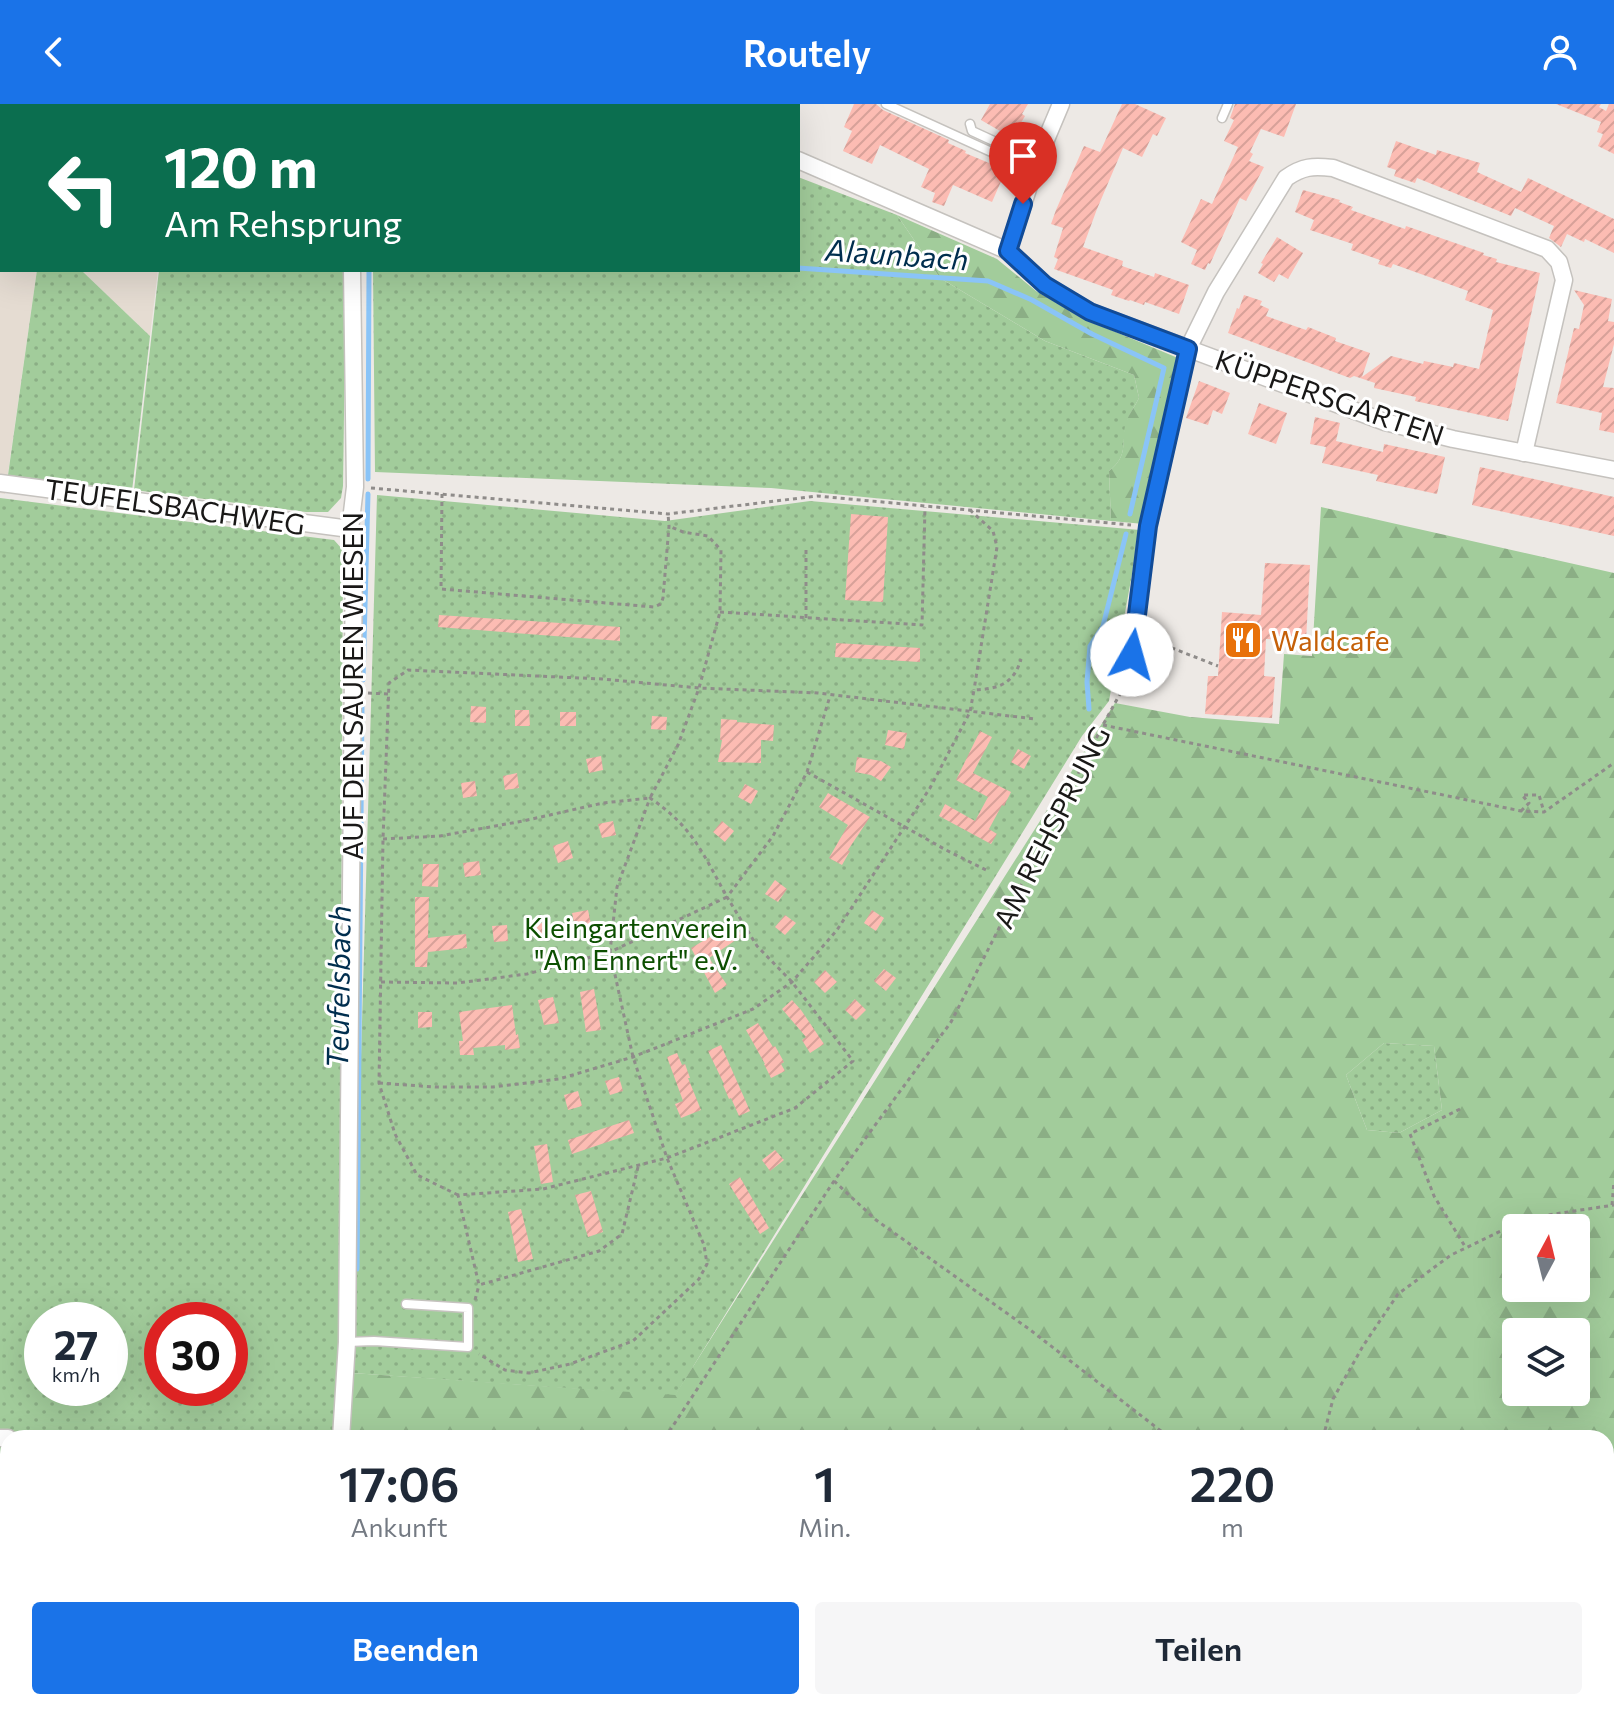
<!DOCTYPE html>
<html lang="de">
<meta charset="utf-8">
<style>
:root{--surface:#fff;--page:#f6f6f7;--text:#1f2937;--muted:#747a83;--accent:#1a73e8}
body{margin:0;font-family:Commissioner,sans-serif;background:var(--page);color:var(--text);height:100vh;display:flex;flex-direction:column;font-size:30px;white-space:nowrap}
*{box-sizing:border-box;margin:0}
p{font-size:26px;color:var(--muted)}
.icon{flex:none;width:44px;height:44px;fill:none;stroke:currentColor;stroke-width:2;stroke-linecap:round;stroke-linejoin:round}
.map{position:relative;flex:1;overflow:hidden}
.details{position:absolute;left:0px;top:1326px;width:1614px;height:280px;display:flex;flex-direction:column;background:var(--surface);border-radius:24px 24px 0 0;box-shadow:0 8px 32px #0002}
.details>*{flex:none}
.top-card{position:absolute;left:0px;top:0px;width:800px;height:168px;box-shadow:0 8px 32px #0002;background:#0b6e4f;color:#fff;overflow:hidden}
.needle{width:52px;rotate:7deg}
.fabs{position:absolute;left:1502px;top:1110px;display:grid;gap:16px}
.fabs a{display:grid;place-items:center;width:88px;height:88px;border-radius:8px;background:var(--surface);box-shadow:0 8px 32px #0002;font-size:40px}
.speed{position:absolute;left:24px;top:1198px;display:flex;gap:16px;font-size:40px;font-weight:700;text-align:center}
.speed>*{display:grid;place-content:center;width:104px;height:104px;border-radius:50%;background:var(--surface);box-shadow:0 8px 32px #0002;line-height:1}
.speed small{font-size:20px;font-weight:400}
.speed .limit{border:12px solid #d22;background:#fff;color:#111}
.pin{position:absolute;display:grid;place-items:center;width:68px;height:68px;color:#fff;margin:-82px -34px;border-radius:50% 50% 50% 0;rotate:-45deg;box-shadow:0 0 8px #0007}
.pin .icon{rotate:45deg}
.me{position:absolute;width:88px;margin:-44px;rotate:7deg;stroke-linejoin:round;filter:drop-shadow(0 0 6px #0008)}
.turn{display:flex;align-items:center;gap:28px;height:168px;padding:0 32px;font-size:36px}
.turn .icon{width:104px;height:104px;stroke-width:2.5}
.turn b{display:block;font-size:56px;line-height:68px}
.eta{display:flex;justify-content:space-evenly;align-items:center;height:136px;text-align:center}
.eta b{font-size:48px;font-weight:600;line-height:56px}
.button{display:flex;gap:16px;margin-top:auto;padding:16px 32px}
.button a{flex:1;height:92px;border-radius:8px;background:var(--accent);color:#fff;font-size:32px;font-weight:600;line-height:92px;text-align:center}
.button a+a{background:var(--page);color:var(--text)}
header{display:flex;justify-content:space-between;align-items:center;height:104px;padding:0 32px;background:var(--accent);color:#fff;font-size:36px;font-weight:600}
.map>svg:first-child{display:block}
.built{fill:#e5dcd2}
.green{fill:url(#green-dots);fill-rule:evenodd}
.forest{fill:url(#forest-firs);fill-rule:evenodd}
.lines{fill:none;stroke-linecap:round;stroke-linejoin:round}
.stream{stroke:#8ac4f7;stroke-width:5}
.building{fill:url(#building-hatch)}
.lane-casing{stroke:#c5c2be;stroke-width:11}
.street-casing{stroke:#c5c2be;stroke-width:19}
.secondary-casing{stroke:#c5c2be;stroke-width:27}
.path{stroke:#8f8c8a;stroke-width:3;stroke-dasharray:4 4;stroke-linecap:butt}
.lane{stroke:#fff;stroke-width:8}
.street{stroke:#fff;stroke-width:16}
.secondary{stroke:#fff;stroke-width:24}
.route-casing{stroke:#114b97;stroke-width:20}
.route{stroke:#1a73e8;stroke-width:14}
.labels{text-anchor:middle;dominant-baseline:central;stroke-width:6;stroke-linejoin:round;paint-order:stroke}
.street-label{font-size:28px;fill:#191817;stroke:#fff}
.food-label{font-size:28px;fill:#c56008;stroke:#fff;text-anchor:start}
.park-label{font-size:28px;fill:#0c4f00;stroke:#fff}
.water-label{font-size:30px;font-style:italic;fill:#002e4e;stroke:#fff}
</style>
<header><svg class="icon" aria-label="back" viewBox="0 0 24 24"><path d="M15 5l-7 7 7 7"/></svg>Routely<svg class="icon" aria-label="person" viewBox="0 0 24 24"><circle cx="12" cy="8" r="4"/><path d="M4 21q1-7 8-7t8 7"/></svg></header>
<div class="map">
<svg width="1614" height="1606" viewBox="0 0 1614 1606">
<defs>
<pattern id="green-dots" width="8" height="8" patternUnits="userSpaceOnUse" patternTransform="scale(2)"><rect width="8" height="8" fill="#a2cc9b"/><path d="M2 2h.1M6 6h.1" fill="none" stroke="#8bae85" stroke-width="1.8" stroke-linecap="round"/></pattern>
<pattern id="forest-firs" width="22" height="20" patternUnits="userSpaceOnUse" patternTransform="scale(2)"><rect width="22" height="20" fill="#a2cc9b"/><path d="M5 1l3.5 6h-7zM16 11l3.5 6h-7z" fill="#8bae85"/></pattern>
<pattern id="building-hatch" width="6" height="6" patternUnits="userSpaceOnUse" patternTransform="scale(2)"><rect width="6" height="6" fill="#fcbcb3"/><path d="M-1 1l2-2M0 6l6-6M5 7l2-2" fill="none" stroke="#d7a199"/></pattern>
</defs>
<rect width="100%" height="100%" fill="#ede9e5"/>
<!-- built -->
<g class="built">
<polygon points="0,84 2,84 2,166 37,166 5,390 0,389"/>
<polygon points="81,166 158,166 150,232"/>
</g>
<!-- green -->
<g class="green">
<polygon points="370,0 611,0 616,2 370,2"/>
<path d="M798,73L897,111L940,174L1045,237L1134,271L1139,294C1135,302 1129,310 1127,318C1120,339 1130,350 1109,367L1111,417L771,384L375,368L373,166H798Z"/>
<polygon points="37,166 81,166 150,232 132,387 8,371"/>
<polygon points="159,166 346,166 343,382 341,394 328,408 306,408 134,386"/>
<polygon points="377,391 665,417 810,397 1140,426 1109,597 1082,632 675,1292 352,1269"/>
<path d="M0,394L334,436L343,446L339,1334H86L0,1331ZM42,1216H110V1284H42ZM162,1216H230V1284H162Z"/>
<polygon points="1384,939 1434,942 1442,1006 1399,1029 1367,1026 1346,971"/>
</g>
<!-- forest -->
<g class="forest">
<path d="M897,111L997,155L1036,187L1087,216L1178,254L1155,421L1111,417L1109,367C1130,350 1120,339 1126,318C1129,310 1135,302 1139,294L1134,271L1045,237L940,174Z"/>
<path d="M1321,403L1614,469V1606H317L293,1598H1606V1334H344L352,1269L675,1291L1115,599L1190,613L1279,620L1284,550L1312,552ZM1384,939L1434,942L1442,1006L1399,1029L1367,1026L1346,971ZM1516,1124H1576V1184H1516ZM1516,1228H1576V1288H1516Z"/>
<polygon points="0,1340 8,1340 8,1502 0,1500"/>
<polygon points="0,1532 8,1535 8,1598 179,1598 201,1606 0,1606"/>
</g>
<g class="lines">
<!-- stream -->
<g class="stream">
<polyline points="0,82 2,82"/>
<polyline points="798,164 988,177 1032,196 1092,230 1164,264 1130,410"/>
<polyline points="368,375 369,166"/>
<polyline points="363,576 368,390"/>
<polyline points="1089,605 1087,578 1090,542 1103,522 1126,430"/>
<polyline points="357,1165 362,601"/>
</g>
</g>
<!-- building -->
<g class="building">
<polygon points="854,0 876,0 883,6 949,36 948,39 966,47 965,49 1006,66 992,98 953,81 944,102 932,98 935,89 921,83 929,65 880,41 872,60 843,47 852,27 844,23"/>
<polygon points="990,0 1028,0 1022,10 1025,12 1012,34 981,16"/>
<polygon points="1122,0 1135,0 1166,14 1157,32 1153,30 1142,53 1123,44 1097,105 1083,143 1123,157 1122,162 1154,173 1155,169 1189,181 1179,210 1145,198 1144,201 1130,196 1129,197 1111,191 1113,186 1054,165 1058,155 1054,153 1063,124 1051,120 1056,106 1084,42 1100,48"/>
<polygon points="1235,0 1296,0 1284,33 1261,25 1250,48 1253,50 1249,57 1264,63 1246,97 1240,94 1210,160 1208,159 1205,166 1191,160 1197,146 1181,138 1201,95 1212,100 1238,43 1224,37 1234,16 1230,14"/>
<polygon points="1556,0 1601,0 1599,3 1606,7 1609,0 1614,0 1614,50 1598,42 1603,30 1597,28 1601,18"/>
<polygon points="1396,37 1436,51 1437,46 1480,59 1477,68 1521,88 1528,74 1614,115 1614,149 1585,135 1584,138 1567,130 1561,143 1549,134 1554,122 1515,104 1511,112 1417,74 1415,79 1394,72 1396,66 1387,63"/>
<polygon points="1303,86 1340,96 1339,98 1353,103 1351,106 1405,125 1406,122 1484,149 1483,151 1497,155 1496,158 1540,169 1508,317 1415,297 1416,293 1374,284 1375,279 1354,272 1350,274 1228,229 1237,204 1239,205 1244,191 1262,197 1260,201 1269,205 1266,212 1306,226 1308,223 1336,234 1335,237 1370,249 1362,273 1391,252 1423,260 1424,257 1453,263 1454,259 1479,265 1493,206 1465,196 1468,187 1393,160 1391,164 1378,160 1380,156 1351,146 1353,140 1310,126 1314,116 1295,108"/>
<polygon points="1277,133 1303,149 1288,175 1279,170 1274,178 1258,169 1263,160 1261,159"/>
<polygon points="1574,186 1612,195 1608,217 1614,218 1614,240 1603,283 1614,284 1614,329 1599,326 1602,309 1556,299 1574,224 1579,225 1584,201"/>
<polygon points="1199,277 1230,289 1222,310 1213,306 1208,321 1186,314"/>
<polygon points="1259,299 1287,309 1276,340 1248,330"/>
<polygon points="1315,313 1340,319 1336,337 1383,348 1384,340 1445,353 1437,390 1376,377 1378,371 1322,359 1326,343 1310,340"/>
<polygon points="1480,363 1614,393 1614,432 1472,401"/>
<polygon points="851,410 888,413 883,498 845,496"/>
<polygon points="1265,459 1310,461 1306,537 1266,535 1264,572 1275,573 1272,614 1205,610 1208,572 1218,572 1222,508 1261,511"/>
<polygon points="439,511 620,523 620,537 438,523"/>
<polygon points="836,539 920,544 920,558 835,553"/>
<polygon points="471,602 486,603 486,619 470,618"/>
<polygon points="515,606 529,606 530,622 515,622"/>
<rect x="560" y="608" width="16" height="14"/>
<polygon points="652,612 667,613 666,626 651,625"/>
<polygon points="721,615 737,616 737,618 774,621 773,637 761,636 761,659 718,658 722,636 720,636"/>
<polygon points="888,626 907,629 904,645 885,641"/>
<polygon points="980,627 992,633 973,669 1011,688 1004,702 1002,701 989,725 997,730 991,740 939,712 945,700 975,717 988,693 956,676"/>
<polygon points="1018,645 1031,652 1024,665 1011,658"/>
<polygon points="601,652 603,666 589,669 586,655"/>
<polygon points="857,653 881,657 891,663 881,677 871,671 855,668"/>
<polygon points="517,669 519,684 505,686 503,672"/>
<polygon points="475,677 477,692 463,694 461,679"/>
<polygon points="745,680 758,687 751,700 738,693"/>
<polygon points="828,689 870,713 848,746 850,747 842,761 829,754 848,721 819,703"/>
<polygon points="613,717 616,731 602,734 598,720"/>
<polygon points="722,717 734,727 725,738 713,728"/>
<polygon points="568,737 573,754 558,759 553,742"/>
<polygon points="479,757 481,771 465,773 463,759"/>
<polygon points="423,760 439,760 438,783 422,782"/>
<polygon points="775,776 787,785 778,798 765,790"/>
<polygon points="415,793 429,793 428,834 466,830 467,844 428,848 427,863 415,863"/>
<polygon points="588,806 591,820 575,823 572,809"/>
<polygon points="872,806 884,814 876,827 864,819"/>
<polygon points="785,811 796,819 785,831 775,823"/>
<polygon points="546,818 548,832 534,834 531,821"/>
<polygon points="734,819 742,832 709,854 727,881 715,889 691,844"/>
<polygon points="507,821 508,837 494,838 492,822"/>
<polygon points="884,865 896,874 886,887 874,877"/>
<polygon points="825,866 837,878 825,889 814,878"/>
<polygon points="594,885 601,926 586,928 580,888"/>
<polygon points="553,893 559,919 544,921 538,896"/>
<polygon points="855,895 866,906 856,916 845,906"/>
<polygon points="792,896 801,906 824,940 810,949 802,936 806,933 782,905"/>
<polygon points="512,901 516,931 518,930 520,944 505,946 505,941 473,944 474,951 460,951 459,937 463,937 459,908"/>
<polygon points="418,908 432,908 432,923 418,924"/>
<polygon points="758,919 773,943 775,942 784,958 781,960 785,967 771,974 764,960 765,960 746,926"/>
<polygon points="721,941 750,1007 739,1012 731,994 729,995 723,981 724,980 708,947"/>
<polygon points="677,949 682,961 685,960 690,974 688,974 701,1006 681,1014 675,1000 683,997 667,953"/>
<polygon points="619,973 623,987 610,991 605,977"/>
<polygon points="578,987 582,1002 568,1006 564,991"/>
<polygon points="629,1016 634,1029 572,1050 568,1036"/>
<polygon points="547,1040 553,1078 541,1080 534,1042"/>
<polygon points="775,1046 784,1056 770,1067 762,1056"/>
<polygon points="740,1073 769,1124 760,1130 729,1080"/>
<polygon points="591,1087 603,1128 588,1133 575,1091"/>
<polygon points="521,1105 533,1155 518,1158 508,1108"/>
</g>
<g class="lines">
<!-- lane casing -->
<g class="lane-casing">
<g id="lane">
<polyline points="886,0 1033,67"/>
<polyline points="727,2 729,0"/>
<polyline points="1222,14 1228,0"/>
<polyline points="970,20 972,27 1037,57"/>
<polyline points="347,1238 374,1237 468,1243 468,1204 406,1200"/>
</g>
</g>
<!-- street casing -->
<g class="street-casing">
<g id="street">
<polyline points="655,0 660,2"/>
<polyline points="354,2 354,0"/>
<polyline points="798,56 1008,147 1045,181 1090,208 1385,318 1453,335 1614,366"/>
<polyline points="1008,147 1037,57 1061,0"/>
<polyline points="0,379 350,425"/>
<path d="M1128,576L1148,422L1188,245L1216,188L1286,74C1303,62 1313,62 1333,64L1547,145L1559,158L1564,176L1524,349"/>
<polyline points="0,1334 8,1334"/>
<polyline points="341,1334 347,1238 354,450 350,425 355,383 352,166"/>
</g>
</g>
<!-- secondary casing -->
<g class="secondary-casing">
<g id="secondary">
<polyline points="0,1515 8,1518"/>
<polyline points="240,1598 263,1606"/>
</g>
</g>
<!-- path -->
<g class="path">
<polyline points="176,2 176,0"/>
<polyline points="371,384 668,410 817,392 1131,421"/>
<polyline points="442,390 441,485 654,503 661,500 663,494 669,422 668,410"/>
<polyline points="970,406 993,427 997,443 974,586"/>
<polyline points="720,508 922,521 925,403"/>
<polyline points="806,514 806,445"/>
<polyline points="1149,535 1218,562"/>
<polyline points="368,589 388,590"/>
<polyline points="1103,621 1521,707 1544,708 1614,659"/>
<polyline points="807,668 946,746 988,767"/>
<polyline points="1521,707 1529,699 1522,691 1539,691 1544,708"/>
<polyline points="383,735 440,732 523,717 603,699 650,694 678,641 699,584 720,508 721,446 708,432 683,428 669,422"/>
<path d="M381,878L457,879L527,870L610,848L617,783L650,694C693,723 703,750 727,793L610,848L633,953L667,1054L704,1141L707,1160L699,1175L633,1237L570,1260L529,1269L505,1266L479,1250"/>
<path d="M379,979L435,983H493L559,975L633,953L753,905L792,878L837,826L930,684L970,608L974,586C998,585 1014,580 1021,555"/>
<polyline points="1460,1005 1410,1030 1434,1092 1466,1144"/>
<polyline points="638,1063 622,1130 599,1147 479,1181 458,1091 543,1085 667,1054 795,1004 853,957 792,878 757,842 727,793 773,732 807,668 830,592"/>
<polyline points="834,1077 876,1116 1029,1225 1170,1334"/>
<polyline points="458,1091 417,1071 395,1030 379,979 383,735 389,579 408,566 602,575 699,584 818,589 1035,615"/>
<polyline points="1612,1101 1614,1077"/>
<polyline points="475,1196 479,1181"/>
<polyline points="665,1334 834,1077 951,918 1103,621 1121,588"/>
<polyline points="1323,1334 1333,1295 1363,1242 1398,1190 1451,1151 1528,1114 1614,1101"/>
<polyline points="0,1382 8,1382"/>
<polyline points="744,1598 752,1606"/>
<polyline points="1412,1598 1415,1606"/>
<polyline points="1282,1606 1282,1598"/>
</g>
<!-- lane -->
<use href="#lane" class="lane"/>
<!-- street -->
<use href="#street" class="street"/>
<!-- secondary -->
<use href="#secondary" class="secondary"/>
</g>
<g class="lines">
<!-- route casing -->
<g class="route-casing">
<polyline id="route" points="1023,100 1008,147 1045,181 1090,208 1188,245 1148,422 1132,551"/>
</g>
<!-- route -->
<use href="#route" class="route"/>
</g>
<!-- icons -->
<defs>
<g id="restaurant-square" transform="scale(2)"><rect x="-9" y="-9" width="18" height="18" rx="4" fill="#e8710a" stroke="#fff"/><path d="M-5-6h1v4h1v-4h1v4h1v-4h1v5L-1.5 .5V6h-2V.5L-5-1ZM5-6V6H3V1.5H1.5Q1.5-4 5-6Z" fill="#fff"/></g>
</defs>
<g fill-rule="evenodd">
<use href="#restaurant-square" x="1243" y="536"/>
</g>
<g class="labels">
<!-- street labels -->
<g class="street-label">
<text transform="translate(1330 293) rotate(19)">KÜPPERSGARTEN</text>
<text transform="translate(175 402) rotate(8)">TEUFELSBACHWEG</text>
<text transform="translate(352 582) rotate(-90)">AUF DEN SAUREN WIESEN</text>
<text transform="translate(1051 723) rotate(-63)">AM REHSPRUNG</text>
</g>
<!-- food labels -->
<g class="food-label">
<text x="1271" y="536">Waldcafe</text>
</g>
<!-- park labels -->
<g class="park-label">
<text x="636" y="823">Kleingartenverein<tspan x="636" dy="32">"Am Ennert" e.V.</tspan></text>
</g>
<!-- water labels -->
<g class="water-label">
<text transform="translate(897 149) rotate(4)">Alaunbach</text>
<text transform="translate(337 883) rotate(-89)">Teufelsbach</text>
</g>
</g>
</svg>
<div class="fabs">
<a><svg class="needle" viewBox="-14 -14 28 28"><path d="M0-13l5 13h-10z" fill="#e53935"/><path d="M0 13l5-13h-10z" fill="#747a83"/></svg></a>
<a><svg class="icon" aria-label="layers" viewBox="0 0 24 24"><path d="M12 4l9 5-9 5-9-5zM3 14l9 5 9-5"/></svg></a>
</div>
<div class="speed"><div>27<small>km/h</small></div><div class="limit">30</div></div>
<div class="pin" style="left:1023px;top:100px;background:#d93025"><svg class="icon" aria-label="arrive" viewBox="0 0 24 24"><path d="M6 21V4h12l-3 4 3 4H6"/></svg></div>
<svg class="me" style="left:1132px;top:551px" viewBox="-20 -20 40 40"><circle r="19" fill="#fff"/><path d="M0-13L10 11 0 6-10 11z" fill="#1a73e8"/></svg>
<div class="top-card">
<div class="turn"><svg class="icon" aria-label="left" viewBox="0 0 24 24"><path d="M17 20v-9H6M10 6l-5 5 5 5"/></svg><div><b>120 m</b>Am Rehsprung</div></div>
</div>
<section class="details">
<div class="eta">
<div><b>17:06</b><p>Ankunft</p></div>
<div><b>1</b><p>Min.</p></div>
<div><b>220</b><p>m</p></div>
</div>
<div class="button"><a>Beenden</a><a>Teilen</a></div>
</section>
</div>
